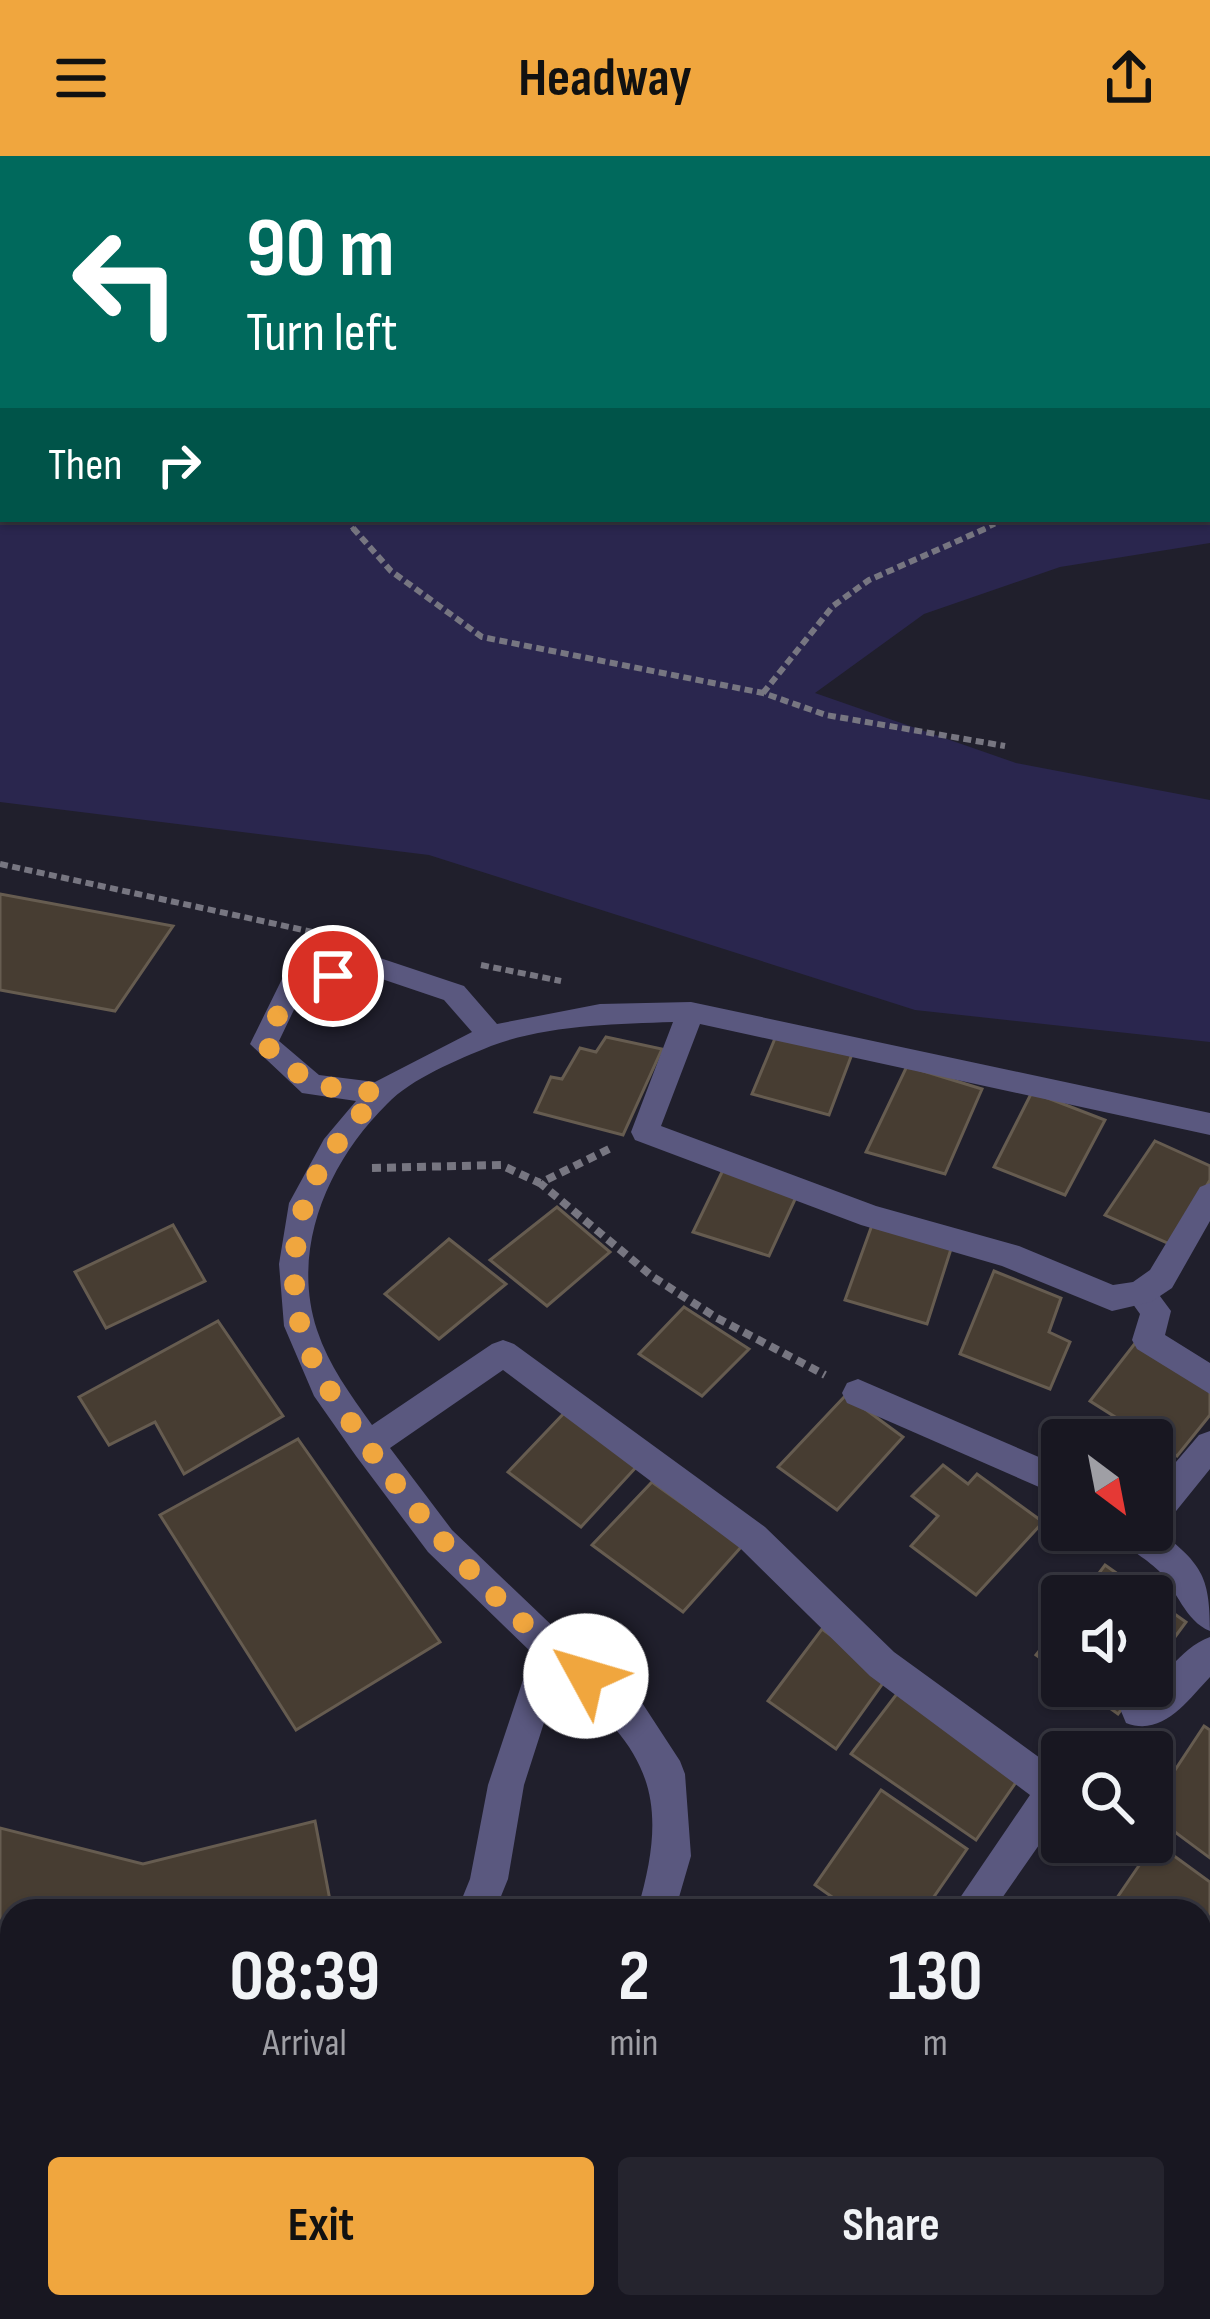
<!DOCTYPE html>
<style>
:root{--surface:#181721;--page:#25242e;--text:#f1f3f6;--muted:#9f9fa5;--line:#36363f;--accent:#f0a63e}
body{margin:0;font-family:"Sofia Sans Condensed",sans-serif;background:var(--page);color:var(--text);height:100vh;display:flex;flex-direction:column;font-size:45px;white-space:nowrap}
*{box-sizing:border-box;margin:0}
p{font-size:39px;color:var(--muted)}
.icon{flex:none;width:66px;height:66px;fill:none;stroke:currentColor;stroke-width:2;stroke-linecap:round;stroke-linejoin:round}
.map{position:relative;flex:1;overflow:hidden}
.panel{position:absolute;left:0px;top:1743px;width:1212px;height:420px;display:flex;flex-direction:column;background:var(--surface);border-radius:36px 36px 0 0;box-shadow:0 3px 9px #0004,0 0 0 3px var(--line)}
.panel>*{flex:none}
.hud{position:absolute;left:0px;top:0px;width:1212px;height:366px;box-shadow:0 3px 9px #0004,0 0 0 3px var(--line);background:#00695c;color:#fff;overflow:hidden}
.needle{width:78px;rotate:148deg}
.controls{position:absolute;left:1041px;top:1263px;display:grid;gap:24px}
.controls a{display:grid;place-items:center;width:132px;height:132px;border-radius:12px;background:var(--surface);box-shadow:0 3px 9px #0004,0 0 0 3px var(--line);font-size:60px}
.pin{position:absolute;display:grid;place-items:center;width:102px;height:102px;color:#fff;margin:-51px;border:6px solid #fff;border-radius:50%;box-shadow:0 3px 12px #0007}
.me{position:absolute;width:132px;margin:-66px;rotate:309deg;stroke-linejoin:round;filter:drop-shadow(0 0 9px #0008)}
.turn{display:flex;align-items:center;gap:42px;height:252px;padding:0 48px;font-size:54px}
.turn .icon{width:156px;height:156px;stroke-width:2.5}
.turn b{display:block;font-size:84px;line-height:102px}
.then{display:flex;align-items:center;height:114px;padding:0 48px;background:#0003;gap:24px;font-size:45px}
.eta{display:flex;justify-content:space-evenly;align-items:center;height:204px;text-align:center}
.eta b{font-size:72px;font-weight:700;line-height:84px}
.cta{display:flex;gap:24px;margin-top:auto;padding:24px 48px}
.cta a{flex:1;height:138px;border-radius:12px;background:var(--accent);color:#111;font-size:48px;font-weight:700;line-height:138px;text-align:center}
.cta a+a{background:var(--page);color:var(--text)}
header{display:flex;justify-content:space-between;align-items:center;height:156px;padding:0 48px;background:var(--accent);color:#111;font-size:54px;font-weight:700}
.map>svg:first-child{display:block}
.green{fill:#2a264e;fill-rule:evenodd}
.building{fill:#473d32;stroke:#665c50;stroke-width:3}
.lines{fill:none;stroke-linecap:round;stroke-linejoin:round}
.path-far3{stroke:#777681;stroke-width:4.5;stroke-dasharray:6 4.5;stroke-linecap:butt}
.path-far2{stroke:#777681;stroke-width:6;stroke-dasharray:8 4.5;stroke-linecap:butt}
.path-far1{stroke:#777681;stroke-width:8;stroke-dasharray:9 6;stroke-linecap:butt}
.path{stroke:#777681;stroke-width:9;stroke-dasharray:12 8;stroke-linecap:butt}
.pedestrian{fill:#5a587f;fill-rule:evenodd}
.minor{fill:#5a587f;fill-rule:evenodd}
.route{stroke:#f0a63e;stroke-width:21;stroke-dasharray:0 37.8}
</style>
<header><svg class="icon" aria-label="menu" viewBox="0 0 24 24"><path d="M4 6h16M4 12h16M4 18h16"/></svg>Headway<svg class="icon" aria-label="share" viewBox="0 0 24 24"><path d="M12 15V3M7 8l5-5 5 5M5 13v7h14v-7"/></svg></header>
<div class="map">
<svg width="1210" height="2163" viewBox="0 0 1210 2163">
<rect width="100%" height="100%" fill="#201f2c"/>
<!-- green -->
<path class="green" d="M0,0H1210V387L1060,411L924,458L815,537L1016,607L1210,644V886L915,854L429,699L0,646ZM3,3H1209V363H3Z"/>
<!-- building -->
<g class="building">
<polygon points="0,738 173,770 115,855 0,834"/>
<polygon points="776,880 852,898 829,959 752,938"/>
<polygon points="606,881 662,893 623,979 535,956 551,921 562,923 580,892 596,896"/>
<polygon points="907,910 982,933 945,1018 866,996"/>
<polygon points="1032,936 1105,964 1065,1039 994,1011"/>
<polygon points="1155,985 1210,1010 1210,1024 1172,1089 1105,1059"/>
<polygon points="724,1012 797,1039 769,1100 693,1076"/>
<polygon points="557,1051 610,1096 547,1150 490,1104"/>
<polygon points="173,1069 205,1125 106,1172 75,1116"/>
<polygon points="872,1069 951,1093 927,1168 845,1144"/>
<polygon points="449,1083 506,1128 439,1183 385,1138"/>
<polygon points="994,1115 1061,1142 1049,1176 1070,1186 1050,1233 960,1198"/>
<polygon points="684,1151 749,1193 702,1240 639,1198"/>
<polygon points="218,1165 283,1260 184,1318 155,1266 109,1289 79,1241"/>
<polygon points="1136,1186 1210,1235 1210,1259 1177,1300 1090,1245"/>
<polygon points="846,1239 903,1281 837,1354 778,1311"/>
<polygon points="567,1254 639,1308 581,1371 508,1316"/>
<polygon points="298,1283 440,1486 296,1574 160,1359"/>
<polygon points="943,1309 968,1328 977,1318 1043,1366 976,1439 911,1390 938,1360 912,1340"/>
<polygon points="652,1326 742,1390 683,1456 592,1389"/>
<polygon points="1105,1409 1149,1440 1082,1440"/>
<polygon points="1152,1442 1186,1466 1152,1512"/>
<polygon points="1062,1466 1062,1518 1036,1499"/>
<polygon points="822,1473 888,1520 836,1593 768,1545"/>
<polygon points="1079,1530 1139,1530 1118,1558"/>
<polygon points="899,1535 1019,1622 976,1684 851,1598"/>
<polygon points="1204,1570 1210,1574 1210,1702 1152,1659 1152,1649"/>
<polygon points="881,1634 967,1693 924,1755 909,1748 904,1755 852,1755 815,1729"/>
<polygon points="315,1665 332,1755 12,1755 12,1862 0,1859 0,1672 143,1708"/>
<polygon points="1155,1686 1210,1726 1210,1801 1200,1817 1200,1755 1108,1755"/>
<polygon points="1203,1911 1210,1916 1210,2067 1200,2059"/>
<polygon points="1200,2135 1210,2144 1210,2163 1129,2163 1136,2151 1200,2151"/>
<polygon points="740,2151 796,2151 804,2163 725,2163"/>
</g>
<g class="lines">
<!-- path-far3 -->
<g class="path-far3">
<polyline points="345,363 355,375"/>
<polyline points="980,375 1007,363"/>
</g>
<!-- path-far2 -->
<g class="path-far2">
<polyline points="353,372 391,415 482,481 763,537 826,559 1005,590"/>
<polyline points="763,537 833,450 869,424 987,372"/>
<polyline points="0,708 331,780"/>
<polyline points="481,809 561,825"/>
</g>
<!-- path-far1 -->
<g class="path-far1">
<polyline points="609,993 540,1027 653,1121 717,1162 825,1219"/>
<polyline points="372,1012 501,1009 540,1027"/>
</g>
<!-- path -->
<polyline class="path" points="1096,1596 1112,1581"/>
<!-- pedestrian -->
<g class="pedestrian">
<polygon points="1140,1124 1151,1128 1171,1155 1165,1179 1210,1207 1210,1238 1137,1193 1132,1184 1140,1158 1125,1137 1129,1128"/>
<polygon points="858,1223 1062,1311 1062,1341 847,1247 842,1237 847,1227"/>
<path d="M1210,1275V1313L1164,1370L1156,1372C1201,1408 1210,1418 1210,1475C1185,1465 1177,1434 1159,1415C1145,1401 1125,1393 1116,1374H1152V1334L1199,1279Z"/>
<path d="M1210,1481V1521C1187,1545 1163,1581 1126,1567L1121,1555L1126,1543C1166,1527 1177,1493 1210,1481Z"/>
</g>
<!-- minor -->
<g class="minor">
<path d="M374,800L464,830L497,868L600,848L691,846L1210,957V979L700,868L661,970L876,1050L1019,1090L1113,1129L1133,1126L1150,1114L1200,1031L1210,1027V1065L1172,1132L1151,1146L1112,1155L1002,1110L861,1069L635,984L631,976L673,866C614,868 547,869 491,890C457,904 412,922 387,948C329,1005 290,1092 317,1174C329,1210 350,1238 372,1269L492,1188L503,1184L514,1188L765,1371L894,1496L1062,1618V1656L993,1755H951L1030,1639L870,1520L741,1393L503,1214L390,1292L452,1374L563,1480L635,1536L680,1605L685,1618L691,1700L675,1755H637C671,1642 650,1593 559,1520L524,1629L508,1723L495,1755H457L470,1723L488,1629L532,1497L428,1396L356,1300L314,1240L284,1170L279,1108L289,1047L324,983L356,945L302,937L250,888L282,823ZM373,820L444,844L472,876L375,926L319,919L279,885L302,837Z"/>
<polygon points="12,2049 12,2091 0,2092 0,2050"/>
<polygon points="803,2151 854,2151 859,2163 808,2163"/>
</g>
</g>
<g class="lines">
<!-- route -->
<path class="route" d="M333,820L292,830L264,888L312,929L379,937C351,970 316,1007 304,1050C293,1088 291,1130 300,1168C310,1210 337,1246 361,1281C425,1371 499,1452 586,1520"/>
</g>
</svg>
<div class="controls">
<a><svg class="needle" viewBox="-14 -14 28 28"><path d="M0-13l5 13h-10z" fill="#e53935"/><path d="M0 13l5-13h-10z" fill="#9f9fa5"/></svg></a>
<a><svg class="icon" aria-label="sound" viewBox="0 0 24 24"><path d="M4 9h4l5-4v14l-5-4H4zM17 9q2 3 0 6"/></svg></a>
<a><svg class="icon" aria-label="search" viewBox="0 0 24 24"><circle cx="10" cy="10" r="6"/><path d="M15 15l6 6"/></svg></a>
</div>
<div class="pin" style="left:333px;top:820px;background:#d93025"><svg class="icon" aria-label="arrive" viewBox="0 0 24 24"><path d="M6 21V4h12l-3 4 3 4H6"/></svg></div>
<svg class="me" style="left:586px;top:1520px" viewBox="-20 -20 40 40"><circle r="19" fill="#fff"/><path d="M0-13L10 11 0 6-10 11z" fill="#f0a63e"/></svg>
<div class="hud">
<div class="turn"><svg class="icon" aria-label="left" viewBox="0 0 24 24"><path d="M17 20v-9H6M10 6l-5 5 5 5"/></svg><div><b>90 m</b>Turn left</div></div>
<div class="then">Then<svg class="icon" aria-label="right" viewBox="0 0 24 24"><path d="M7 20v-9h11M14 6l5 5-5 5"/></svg></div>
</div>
<section class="panel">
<div class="eta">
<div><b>08:39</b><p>Arrival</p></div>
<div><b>2</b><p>min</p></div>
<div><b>130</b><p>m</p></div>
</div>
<div class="cta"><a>Exit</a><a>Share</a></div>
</section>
</div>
